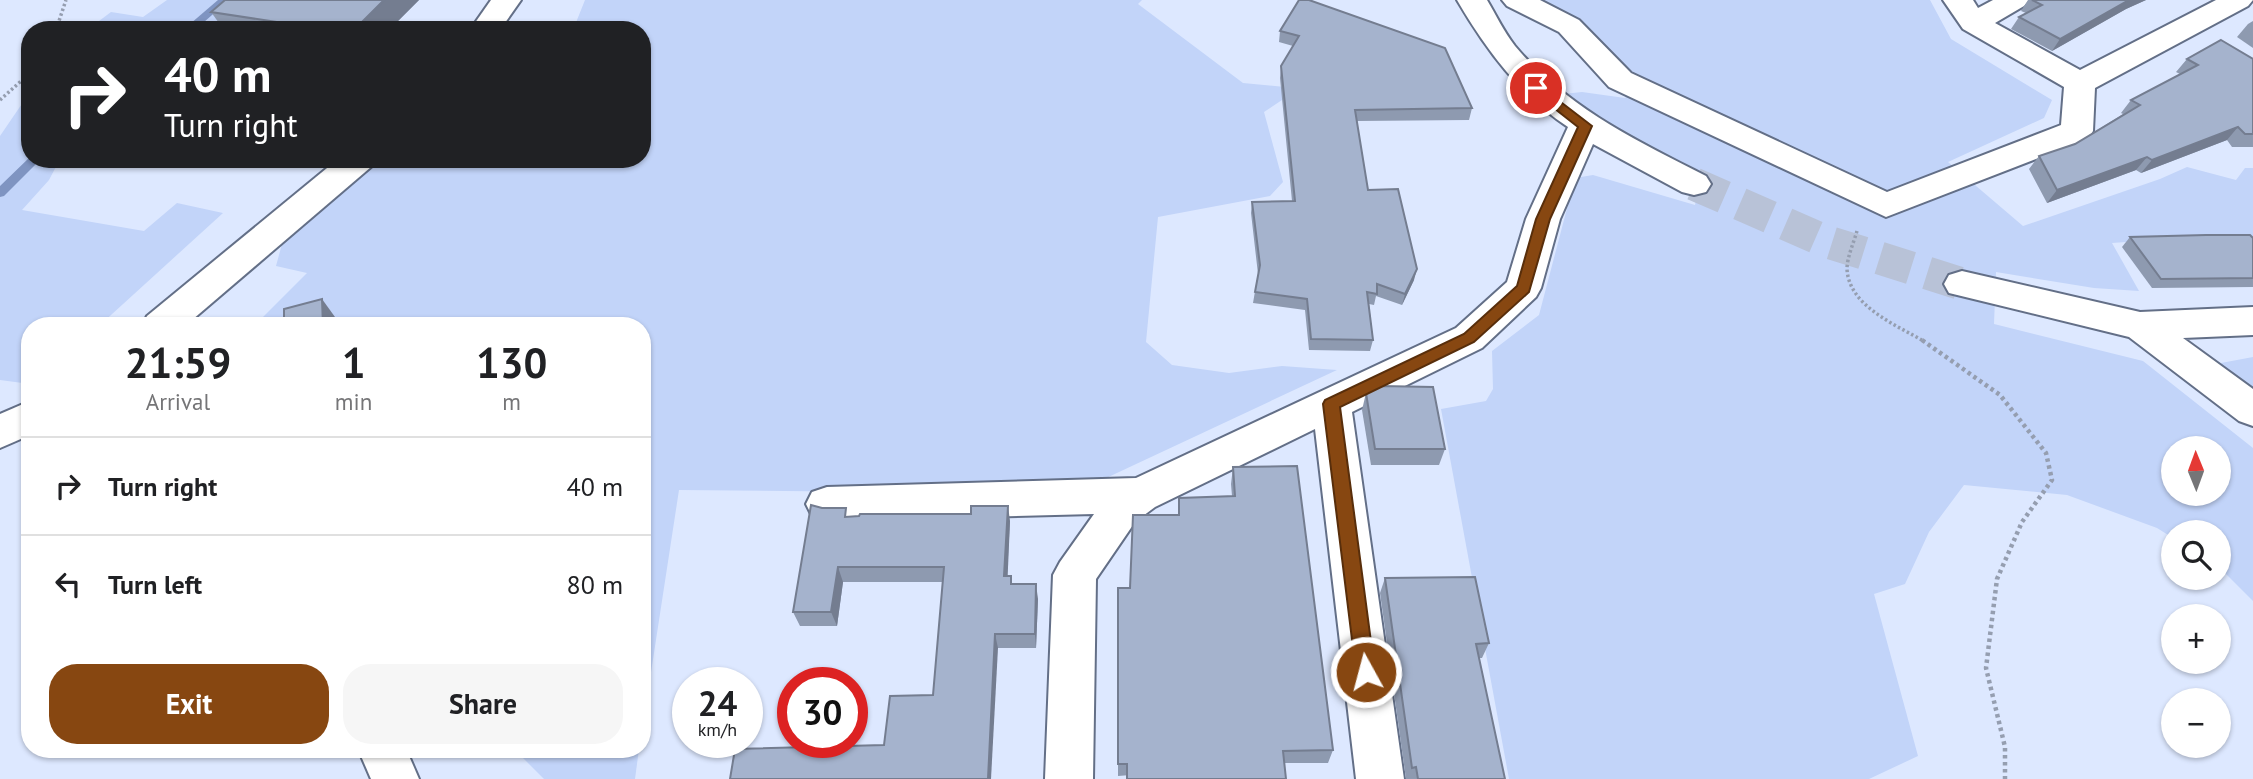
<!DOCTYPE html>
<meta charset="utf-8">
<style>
:root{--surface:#fff;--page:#f6f6f6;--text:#202124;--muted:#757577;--line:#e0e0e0;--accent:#874711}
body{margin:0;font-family:"PT Sans",sans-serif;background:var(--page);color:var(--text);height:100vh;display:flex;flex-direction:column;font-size:26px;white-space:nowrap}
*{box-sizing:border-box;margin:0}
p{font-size:23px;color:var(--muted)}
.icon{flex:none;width:38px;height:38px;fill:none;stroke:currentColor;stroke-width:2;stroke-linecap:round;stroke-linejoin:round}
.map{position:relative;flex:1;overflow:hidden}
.side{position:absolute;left:21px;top:317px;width:630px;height:441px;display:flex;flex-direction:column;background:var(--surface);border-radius:28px;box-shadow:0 2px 5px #0004}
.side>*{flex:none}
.banner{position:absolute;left:21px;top:21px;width:630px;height:147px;border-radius:28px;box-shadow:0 2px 5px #0004;background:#202124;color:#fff;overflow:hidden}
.needle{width:46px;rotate:359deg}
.buttons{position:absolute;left:2161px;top:436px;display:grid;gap:14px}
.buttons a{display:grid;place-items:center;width:70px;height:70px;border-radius:50%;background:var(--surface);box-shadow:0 2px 5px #0004;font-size:35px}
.speed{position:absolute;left:672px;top:667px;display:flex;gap:14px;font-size:35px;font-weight:700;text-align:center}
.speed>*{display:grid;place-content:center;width:91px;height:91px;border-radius:50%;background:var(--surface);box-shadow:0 2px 5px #0004;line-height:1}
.speed small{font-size:18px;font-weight:400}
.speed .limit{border:10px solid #d22;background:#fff;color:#111}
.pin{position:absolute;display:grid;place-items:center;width:60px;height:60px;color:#fff;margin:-30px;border:4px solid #fff;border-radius:50%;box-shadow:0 2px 7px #0007}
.me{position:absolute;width:77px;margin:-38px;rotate:353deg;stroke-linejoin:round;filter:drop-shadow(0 0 5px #0008)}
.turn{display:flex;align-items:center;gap:24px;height:147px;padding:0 28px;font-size:32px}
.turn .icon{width:91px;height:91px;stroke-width:2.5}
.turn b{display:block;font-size:49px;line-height:60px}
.eta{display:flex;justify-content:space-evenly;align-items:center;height:119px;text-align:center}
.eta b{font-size:42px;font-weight:600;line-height:49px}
.primary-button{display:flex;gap:14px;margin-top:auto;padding:14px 28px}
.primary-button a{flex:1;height:80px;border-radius:28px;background:var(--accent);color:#fff;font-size:28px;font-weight:600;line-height:80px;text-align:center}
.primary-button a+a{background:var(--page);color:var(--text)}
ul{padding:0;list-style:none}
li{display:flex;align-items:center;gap:21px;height:98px;padding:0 28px;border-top:2px solid var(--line)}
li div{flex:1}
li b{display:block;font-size:26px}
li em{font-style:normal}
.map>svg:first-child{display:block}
.green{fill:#c2d4f9;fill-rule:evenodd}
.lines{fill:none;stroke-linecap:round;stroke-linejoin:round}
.stream{fill:#7f94c1;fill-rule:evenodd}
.minor-tunnel{stroke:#b8c2d7;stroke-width:33;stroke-dasharray:33 17;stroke-linecap:butt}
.minor-casing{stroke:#636f87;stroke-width:4}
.path-far1{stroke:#959eb0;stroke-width:3.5;stroke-dasharray:2.5 2.5;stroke-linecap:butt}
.path{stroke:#959eb0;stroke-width:4.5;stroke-dasharray:3.5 3.5;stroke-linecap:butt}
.minor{fill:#fff;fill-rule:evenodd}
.wall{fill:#8e9ab0}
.shaded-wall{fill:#747d90}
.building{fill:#a5b3cd;stroke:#747d90;stroke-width:2}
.route{fill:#874711;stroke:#582e0b;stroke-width:2}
</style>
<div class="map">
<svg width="2253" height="779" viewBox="0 0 2253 779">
<rect width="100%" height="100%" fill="#dde8ff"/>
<!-- green -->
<g class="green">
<polygon points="167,0 261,0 226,30 87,30 111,12 143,17"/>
<polygon points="585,0 1142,0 1138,4 1243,83 1285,87 1288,96 1264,112 1283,182 1270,196 1158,217 1146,342 1172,365 1229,373 1282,366 1337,370 1072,494 679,490 642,731 642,326 254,326 307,273 276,266 282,244 376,159 642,159 642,30 573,30"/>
<path d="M1532,0H1930L1951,39L2052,100L2044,118L1948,162L2023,226L2160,179L2187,167L2236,180L2245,168H2253V241L2195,237L2112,243L2139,291L2094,288L1996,272L1994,324L2143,361L2253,448V601L2219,567V532H2174L2173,538L2157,528L2067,495L1964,485L1929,532L1905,584L1874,594L1918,756L1869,779H1509L1441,409L1486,401L1493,389L1492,351L1539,315L1575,178L1593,175L1695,205L1702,174L1597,120L1563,94L1582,92L1625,98L1641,82ZM2174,448H2219V494H2174Z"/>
<polygon points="30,92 30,159 60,159 49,180 22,210 144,231 177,203 223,213 100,325 30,326 30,384 0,380 0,136"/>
<polygon points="2253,357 2253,394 2228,377 2221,363"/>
<polygon points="514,749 639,749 635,779 544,779"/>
</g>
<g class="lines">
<!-- stream -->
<g class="stream">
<polygon points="218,0 229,0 195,30 183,30"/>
<polygon points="30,157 30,159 41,159 4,196 0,197 0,186"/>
</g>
<!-- minor-tunnel -->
<polyline class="minor-tunnel" points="1694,184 1825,241 1962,284"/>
<!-- minor casing -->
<g class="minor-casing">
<g id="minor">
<polygon points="491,0 521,0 500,30 470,30"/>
<path d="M1457,0H1487C1496,15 1504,32 1515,46C1566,107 1637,141 1706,176L1711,184L1706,192L1694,195L1682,192L1593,144L1560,219L1541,288L1536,297L1482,348L1352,412L1404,779H1356L1315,429L1155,507L1135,522L1096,579L1093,779H1045L1053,575L1060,562L1094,514L827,521L812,516L806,504L812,492L827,487L1136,478L1456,328L1507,282L1526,219L1568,127C1519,94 1487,51 1457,0Z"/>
<polygon points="1502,0 1540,0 1579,20 1631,73 1887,192 2061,125 2064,87 1963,29 1943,0 1973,0 1978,8 1993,0 2029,0 2024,6 1995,23 2080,70 2216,0 2253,0 2248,6 2095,88 2093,131 2088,139 1886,217 1609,87 1559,32 1507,6"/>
<polygon points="338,159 375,159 371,167 185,326 142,326 147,316"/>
<polygon points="1962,271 2140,312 2253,307 2253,335 2183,338 2253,389 2253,426 2239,421 2129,337 1949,293 1944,284 1949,275"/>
<polygon points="30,401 30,435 0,448 0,414"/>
<polygon points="358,749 406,749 419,779 371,779"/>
</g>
</g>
<!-- path-far1 -->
<g class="path-far1">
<polyline points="56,30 66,0"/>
<polyline points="0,100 30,73"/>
<path d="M1857,231C1854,242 1847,257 1847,269C1849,307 1897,325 1925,342"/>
</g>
<!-- path -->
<polyline class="path" points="1922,340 2000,395 2046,453 2052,480 2022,522 1997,579 1986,668 2005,747 2005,779"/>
<!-- minor -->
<use href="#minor" class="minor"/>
</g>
<!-- wall -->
<g class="wall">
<polygon points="225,0 419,0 389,30 224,30 211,12"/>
<polygon points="1299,0 1472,108 1469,120 1357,121 1368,190 1414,280 1402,305 1376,296 1374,305 1369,304 1373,340 1370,351 1309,350 1305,310 1253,303 1258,274 1251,213 1252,202 1292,201 1280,78 1281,66 1293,46 1279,42 1280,31"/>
<polygon points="2028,0 2146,0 2126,9 2052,51 2011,29 2019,17 2026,13 2021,11"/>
<polygon points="2253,21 2253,48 2237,37 2248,24"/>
<polygon points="2187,59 2253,59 2253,147 2232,147 2227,140 2141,173 2136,170 2047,203 2029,169 2039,156 2075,144 2123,114 2121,113 2131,100 2180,74 2176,72"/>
<polygon points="2130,237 2253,238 2253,287 2152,288 2122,247"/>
<polygon points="1366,393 1445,449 1439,465 1371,465 1362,410"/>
<polygon points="1233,467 1333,750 1328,763 1284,763 1118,776 1118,588 1130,588 1178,515 1179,498 1232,496 1231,484"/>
<polygon points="849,517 1010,521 1007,576 1012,584 1038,599 1036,648 998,648 884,745 933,695 943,582 843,582 837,626 800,626 793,612"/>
<polygon points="1385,578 1489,643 1482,658 1479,658 1505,779 1406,779 1380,593"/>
<polygon points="690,742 734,742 734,746 694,748"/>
</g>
<!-- shaded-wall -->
<g class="shaded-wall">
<polygon points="384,0 419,0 389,30 354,30"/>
<polygon points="2129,0 2146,0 2126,9 2052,51 2060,39"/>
<polygon points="2238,127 2227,140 2141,173 2152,160"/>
<polygon points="2147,157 2136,170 2047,203 2057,190"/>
<polygon points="1417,269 1414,280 1402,305 1405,294"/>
<polygon points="322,299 335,317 335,326 323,326"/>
<polygon points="1008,506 1010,521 1007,591 1004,576"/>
<polygon points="838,567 843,582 837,626 831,612"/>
<polygon points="1036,584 1038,599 1036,648 1035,634"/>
<polygon points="995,634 998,648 991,779 988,779"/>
</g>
<!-- building -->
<g class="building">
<polygon points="225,0 384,0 354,30 329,30 211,12"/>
<polygon points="1299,0 1309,0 1445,48 1472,108 1355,110 1368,190 1398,189 1417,269 1405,294 1377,284 1377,294 1367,292 1373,340 1311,339 1307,299 1255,292 1260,265 1252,202 1295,201 1281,66 1299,36 1280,31"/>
<polygon points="2032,0 2129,0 2060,39 2019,17 2042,5"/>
<polygon points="2221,40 2253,59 2253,134 2245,134 2238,127 2152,160 2147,157 2057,190 2039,156 2075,144 2140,105 2131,100 2198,65 2187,59"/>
<polygon points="2206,235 2250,235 2253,238 2253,278 2161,279 2130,237"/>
<polygon points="322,299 323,326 284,326 284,309"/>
<polygon points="1381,386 1433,387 1445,449 1375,449 1366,393"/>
<polygon points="1297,466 1333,750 1283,751 1286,779 1127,779 1127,764 1118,764 1118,588 1130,588 1133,515 1179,515 1179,498 1235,496 1233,467"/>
<polygon points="811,505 822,508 846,508 845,517 859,516 860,514 971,514 971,506 1008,506 1004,576 1011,576 1011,584 1036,584 1035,634 995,634 988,779 730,779 735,749 884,745 890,696 933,695 944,567 838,567 831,612 793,612"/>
<polygon points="1475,577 1489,643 1476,644 1505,779 1418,779 1416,767 1412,768 1385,578"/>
</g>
<!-- route -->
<polygon class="route" points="1536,83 1592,126 1550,219 1529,292 1474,342 1340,407 1375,672 1372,678 1366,681 1359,678 1356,672 1323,404 1325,400 1464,334 1517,286 1536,219 1578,127 1531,90 1531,85"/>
</svg>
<div class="buttons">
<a><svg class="needle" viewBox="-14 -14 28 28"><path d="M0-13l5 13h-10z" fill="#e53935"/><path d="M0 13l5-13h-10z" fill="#757577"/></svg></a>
<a><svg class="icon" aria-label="search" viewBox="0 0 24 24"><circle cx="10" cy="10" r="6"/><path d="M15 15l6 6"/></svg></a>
<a>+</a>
<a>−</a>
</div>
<div class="speed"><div>24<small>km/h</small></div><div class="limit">30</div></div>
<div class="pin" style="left:1536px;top:88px;background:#d93025"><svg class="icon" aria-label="arrive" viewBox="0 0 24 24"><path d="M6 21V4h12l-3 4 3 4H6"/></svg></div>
<svg class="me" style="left:1366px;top:672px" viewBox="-20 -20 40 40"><circle r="17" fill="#874711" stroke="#fff" stroke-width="3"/><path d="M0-11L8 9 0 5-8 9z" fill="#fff"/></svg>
<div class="banner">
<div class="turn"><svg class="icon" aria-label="right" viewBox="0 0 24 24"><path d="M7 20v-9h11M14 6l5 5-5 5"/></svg><div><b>40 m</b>Turn right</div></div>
</div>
<section class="side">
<div class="eta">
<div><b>21:59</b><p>Arrival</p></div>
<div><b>1</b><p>min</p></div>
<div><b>130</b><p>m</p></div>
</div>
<ul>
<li><svg class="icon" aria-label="right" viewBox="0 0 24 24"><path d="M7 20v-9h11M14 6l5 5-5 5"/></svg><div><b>Turn right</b></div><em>40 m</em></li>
<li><svg class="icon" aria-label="left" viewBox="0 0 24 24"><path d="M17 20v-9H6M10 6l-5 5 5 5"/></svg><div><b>Turn left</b></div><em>80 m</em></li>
</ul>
<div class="primary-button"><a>Exit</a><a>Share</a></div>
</section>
</div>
